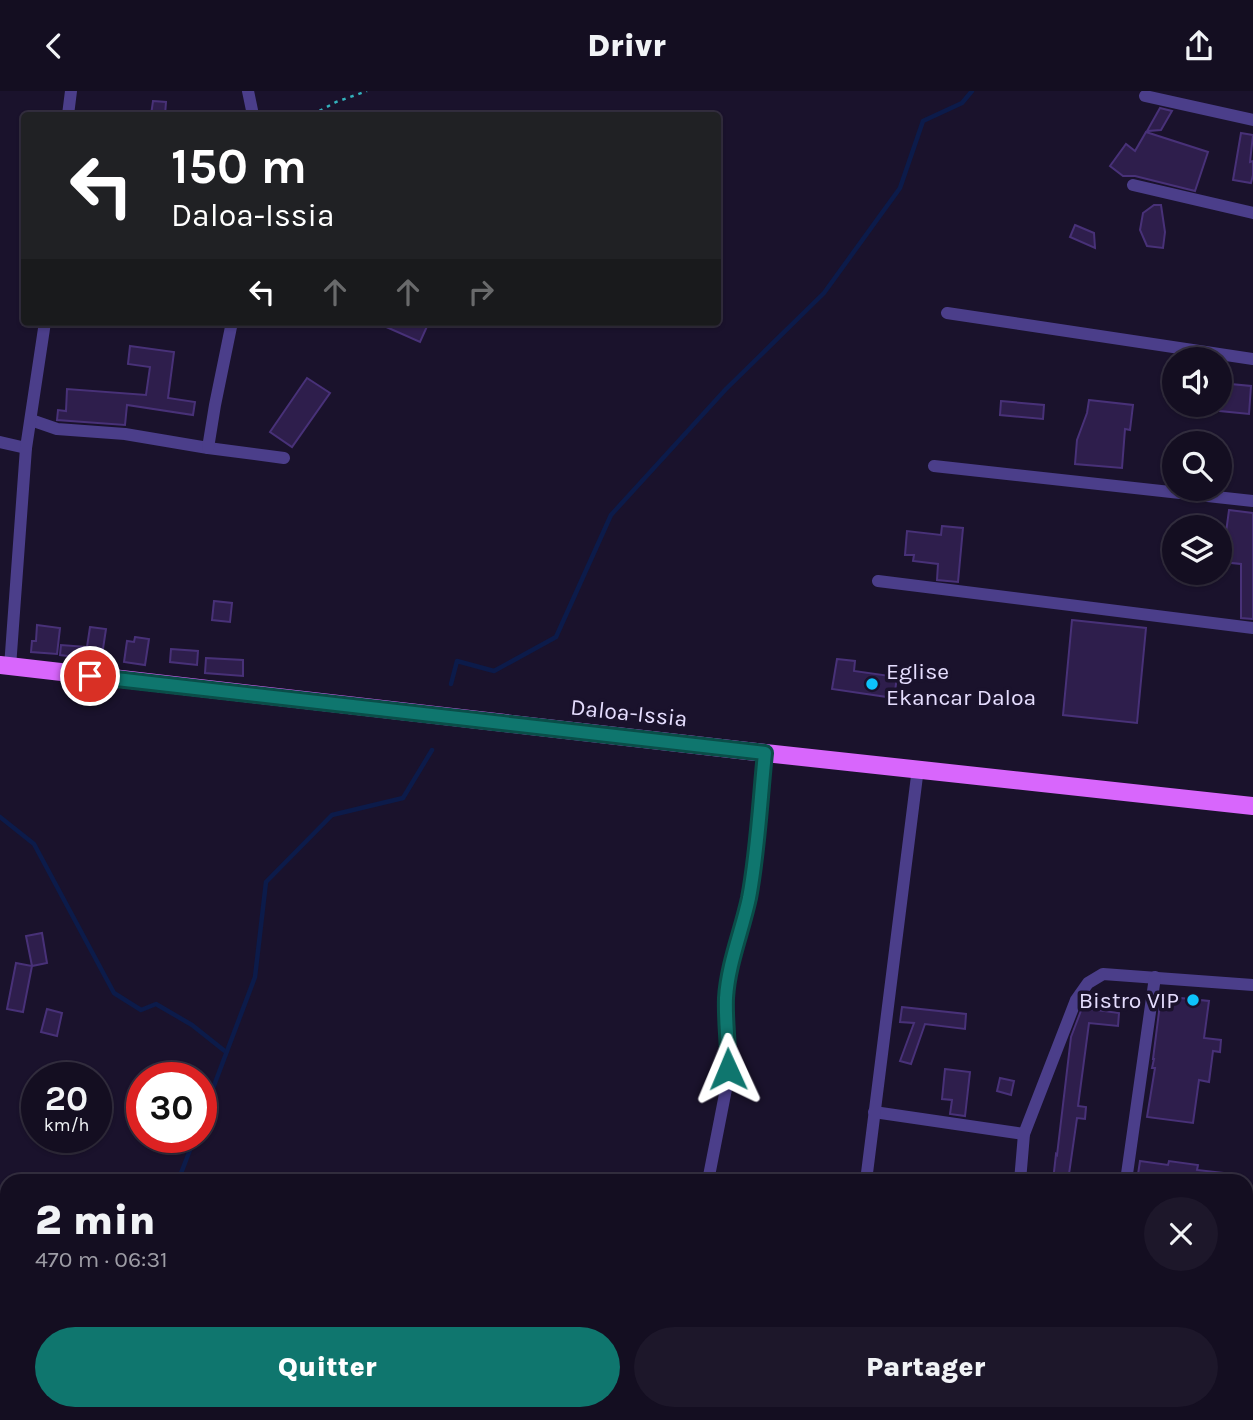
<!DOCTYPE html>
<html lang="fr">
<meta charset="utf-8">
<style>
:root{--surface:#140e21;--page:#1d172a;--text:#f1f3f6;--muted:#9d9ca5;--line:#332e3f;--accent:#0f766e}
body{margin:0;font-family:Karla,sans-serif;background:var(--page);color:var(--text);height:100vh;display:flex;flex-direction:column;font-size:26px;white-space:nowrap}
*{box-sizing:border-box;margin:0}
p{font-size:23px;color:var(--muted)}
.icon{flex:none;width:38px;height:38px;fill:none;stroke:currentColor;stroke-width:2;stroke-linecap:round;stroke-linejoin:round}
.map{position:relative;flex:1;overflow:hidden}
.side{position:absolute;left:0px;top:1083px;width:1253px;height:247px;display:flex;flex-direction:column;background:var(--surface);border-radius:21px 21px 0 0;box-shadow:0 2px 5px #0004,0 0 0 2px var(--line)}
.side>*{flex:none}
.guide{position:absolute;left:21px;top:21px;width:700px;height:214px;border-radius:7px;box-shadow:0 2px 5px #0004,0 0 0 2px var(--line);background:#202124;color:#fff;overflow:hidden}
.fabs{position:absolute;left:1162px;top:256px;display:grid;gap:14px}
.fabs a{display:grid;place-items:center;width:70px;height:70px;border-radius:50%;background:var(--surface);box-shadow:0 2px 5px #0004,0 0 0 2px var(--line);font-size:35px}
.speed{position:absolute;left:21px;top:971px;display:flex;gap:14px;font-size:35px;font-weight:700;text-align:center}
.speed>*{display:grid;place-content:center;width:91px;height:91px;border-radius:50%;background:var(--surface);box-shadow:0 2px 5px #0004,0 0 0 2px var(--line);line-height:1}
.speed small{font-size:18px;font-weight:400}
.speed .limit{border:10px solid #d22;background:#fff;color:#111}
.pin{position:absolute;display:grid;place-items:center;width:60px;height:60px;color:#fff;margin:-30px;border:4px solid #fff;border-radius:50%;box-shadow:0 2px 7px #0007}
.me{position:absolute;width:77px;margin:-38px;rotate:359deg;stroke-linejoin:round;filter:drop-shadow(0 0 5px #0008)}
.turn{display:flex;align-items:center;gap:24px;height:147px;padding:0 35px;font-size:32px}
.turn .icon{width:91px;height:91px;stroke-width:2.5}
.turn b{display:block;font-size:49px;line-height:60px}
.lanes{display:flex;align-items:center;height:66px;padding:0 35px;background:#0003;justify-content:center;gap:35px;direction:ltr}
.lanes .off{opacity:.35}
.round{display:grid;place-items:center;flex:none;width:74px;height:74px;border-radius:37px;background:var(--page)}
.overview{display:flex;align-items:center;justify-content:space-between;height:119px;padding:0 35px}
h1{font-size:42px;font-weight:800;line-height:52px}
.primary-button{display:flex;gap:14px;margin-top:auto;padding:14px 35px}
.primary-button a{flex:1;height:80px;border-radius:42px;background:var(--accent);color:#fff;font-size:28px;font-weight:800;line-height:80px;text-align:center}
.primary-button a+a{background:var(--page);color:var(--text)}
header{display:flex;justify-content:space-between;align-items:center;height:91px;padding:0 35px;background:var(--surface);font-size:32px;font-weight:800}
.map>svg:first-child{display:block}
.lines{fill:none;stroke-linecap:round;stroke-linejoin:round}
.stream{stroke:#0c1b4a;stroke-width:4.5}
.building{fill:#2e1e4c;stroke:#483178;stroke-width:2}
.path{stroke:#33b2bc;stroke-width:2.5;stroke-dasharray:3.5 5;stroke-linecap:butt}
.minor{stroke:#4b3e8a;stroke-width:12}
.primary{stroke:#d866fc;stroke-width:18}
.route-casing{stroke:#0a4d48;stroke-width:18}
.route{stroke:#0f766e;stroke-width:12}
.poi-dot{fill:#0dc3fb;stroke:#1a122c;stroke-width:2.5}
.labels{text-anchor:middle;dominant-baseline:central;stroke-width:7;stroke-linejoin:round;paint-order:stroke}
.poi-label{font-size:23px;fill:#e5ddfe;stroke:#1a122c;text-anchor:start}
.street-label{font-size:23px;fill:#e5ddfe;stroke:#1a122c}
</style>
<header><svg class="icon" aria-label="back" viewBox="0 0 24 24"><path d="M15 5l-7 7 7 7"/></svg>Drivr<svg class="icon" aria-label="share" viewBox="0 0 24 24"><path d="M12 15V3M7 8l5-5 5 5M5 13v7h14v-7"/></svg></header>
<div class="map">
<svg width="1253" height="1329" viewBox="0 0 1253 1329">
<rect width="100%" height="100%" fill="#1a122c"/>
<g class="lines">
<!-- stream -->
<g class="stream">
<polyline points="451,593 457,570 494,580 556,546 611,424 726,298 824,202 900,97 923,30 962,12 972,0"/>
<polyline points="0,726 34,753 114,902 141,919 156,913 192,934 226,961"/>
<polyline points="201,1029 255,886 266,791 332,724 403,707 432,659"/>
<polyline points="178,1090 195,1046"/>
<polyline points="77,1329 79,1323"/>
</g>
</g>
<!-- building -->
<g class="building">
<polygon points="153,10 166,11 165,24 151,24"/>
<polygon points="1160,17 1172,20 1161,39 1147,40"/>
<polygon points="1146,41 1208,61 1195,100 1135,85 1123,85 1110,75 1126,53 1135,60"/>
<polygon points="1241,42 1253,44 1250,71 1253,70 1253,84 1251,92 1233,89"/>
<polygon points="1154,114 1161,114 1165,141 1163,157 1147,155 1140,139 1143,122"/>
<polygon points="1075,134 1094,142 1095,157 1070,146"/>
<polygon points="375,231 429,231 420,251"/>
<polygon points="130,255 174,261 168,307 195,311 193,324 127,314 125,334 57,329 58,319 66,320 67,298 146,304 150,276 128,273"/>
<polygon points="307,287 330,302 292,356 270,341"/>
<polygon points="1220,292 1251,295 1249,323 1220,320"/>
<polygon points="1089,309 1133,314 1130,339 1125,338 1122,377 1075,373 1077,349 1087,322"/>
<polygon points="1001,310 1044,314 1043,328 1000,324"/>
<polygon points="1229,419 1253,422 1253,528 1241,527 1241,473 1222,471"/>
<polygon points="942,435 963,437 958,491 937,489 938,473 913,470 914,464 905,464 907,440 941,444"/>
<polygon points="214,510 232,512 230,531 212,529"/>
<polygon points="1072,529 1146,537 1137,632 1063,624"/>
<polygon points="37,534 60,537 57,563 31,561 32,550 36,550"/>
<polygon points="90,536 106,538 101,571 84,570 85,567 60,564 61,554 87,556"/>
<polygon points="135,546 149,548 145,574 124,571 127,550 134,551"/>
<polygon points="171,558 198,560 197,574 170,571"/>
<polygon points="206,567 243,569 243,585 205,582"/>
<polygon points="837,568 855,570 854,580 897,586 894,607 832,598"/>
<polygon points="42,842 47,872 32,875 26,845"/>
<polygon points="16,872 32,875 23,921 7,918"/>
<polygon points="1161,905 1209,910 1204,947 1221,949 1220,961 1213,960 1209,991 1199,989 1193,1032 1147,1026 1155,977 1152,977 1154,968 1153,968"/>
<polygon points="902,916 966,923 965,938 925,933 911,973 900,970 914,932 900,931"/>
<polygon points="1082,917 1119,922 1118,935 1089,932 1078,1015 1086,1016 1085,1028 1077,1027 1068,1090 1053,1090 1056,1063 1057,1064 1071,946"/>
<polygon points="47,918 62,922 57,945 41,941"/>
<polygon points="945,978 970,981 965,1025 950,1023 952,1009 942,1008"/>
<polygon points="1000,987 1014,990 1011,1004 997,1000"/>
<polygon points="1140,1070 1168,1074 1169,1070 1198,1074 1197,1079 1232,1083 1231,1090 1137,1090"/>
</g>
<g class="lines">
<!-- path -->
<polyline class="path" points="312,24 336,11 367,0"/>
<!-- minor -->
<g class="minor">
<polyline points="248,0 253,24"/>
<polyline points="1145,5 1253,29"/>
<polyline points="68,24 71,0"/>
<polyline points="1133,94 1253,122"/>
<polyline points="947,222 1253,268"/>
<polyline points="31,329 57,338 125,343 208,357 284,367"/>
<polyline points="0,351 26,357"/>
<polyline points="208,357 215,314 232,231"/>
<polyline points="934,375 1253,410"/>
<polyline points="878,490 1253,537"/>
<polyline points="10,576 26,357 45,231"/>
<polyline points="874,1021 1024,1043"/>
<polyline points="708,1090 727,993 729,962 726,908 729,886 749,809 756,766 765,662"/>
<polyline points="866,1090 918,677"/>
<polyline points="1020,1090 1024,1043 1076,909 1088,892 1103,883 1253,894"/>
<polyline points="1126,1090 1155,886"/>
<polyline points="1246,1165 1253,1107"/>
<polyline points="522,1329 523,1323"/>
<polyline points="676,1329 677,1323"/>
<polyline points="837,1329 838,1323"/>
<polyline points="1000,1329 1001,1323"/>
<polyline points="1093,1329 1094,1323"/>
<polyline points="1226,1329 1227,1323"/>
</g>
<!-- primary -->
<polyline class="primary" points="0,574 765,662 1253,715"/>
</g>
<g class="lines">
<!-- route casing -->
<g class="route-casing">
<path id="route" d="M90,585L765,662C760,710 758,759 749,807C742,840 728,873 726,907C725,931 729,954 728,978"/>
</g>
<!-- route -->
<use href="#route" class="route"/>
</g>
<!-- markers -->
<g class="poi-dot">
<circle cx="872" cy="593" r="7"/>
<circle cx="1193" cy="909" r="7"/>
</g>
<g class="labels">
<!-- poi labels -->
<g class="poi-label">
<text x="886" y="580">Eglise<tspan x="886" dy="26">Ekancar Daloa</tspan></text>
<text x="1179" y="909" text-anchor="end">Bistro VIP</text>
</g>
<!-- street labels -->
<g class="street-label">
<text transform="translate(629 622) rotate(6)">Daloa-Issia</text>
</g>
</g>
</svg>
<div class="fabs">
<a><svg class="icon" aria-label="sound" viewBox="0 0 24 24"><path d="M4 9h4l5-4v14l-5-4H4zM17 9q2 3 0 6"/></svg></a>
<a><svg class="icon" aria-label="search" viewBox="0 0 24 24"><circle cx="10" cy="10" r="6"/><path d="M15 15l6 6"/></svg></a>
<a><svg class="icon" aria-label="layers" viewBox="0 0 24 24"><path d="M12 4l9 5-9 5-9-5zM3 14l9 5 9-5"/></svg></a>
</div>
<div class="speed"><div>20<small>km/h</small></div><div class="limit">30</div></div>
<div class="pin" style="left:90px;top:585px;background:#d93025"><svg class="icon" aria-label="arrive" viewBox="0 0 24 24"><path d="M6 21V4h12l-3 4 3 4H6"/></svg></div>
<svg class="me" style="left:728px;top:978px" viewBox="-20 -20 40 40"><path d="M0-17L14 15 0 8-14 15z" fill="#0f766e" stroke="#fff" stroke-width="4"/></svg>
<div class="guide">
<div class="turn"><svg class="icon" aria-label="left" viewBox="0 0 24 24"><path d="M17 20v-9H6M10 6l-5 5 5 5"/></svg><div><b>150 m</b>Daloa-Issia</div></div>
<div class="lanes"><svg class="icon" aria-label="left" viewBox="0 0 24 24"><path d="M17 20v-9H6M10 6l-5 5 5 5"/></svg><svg class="icon off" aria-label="ahead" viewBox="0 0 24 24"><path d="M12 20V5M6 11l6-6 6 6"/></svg><svg class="icon off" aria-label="ahead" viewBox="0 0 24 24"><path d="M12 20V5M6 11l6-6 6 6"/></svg><svg class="icon off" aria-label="right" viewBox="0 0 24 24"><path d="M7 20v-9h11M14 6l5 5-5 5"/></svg></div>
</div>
<section class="side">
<div class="overview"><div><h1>2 min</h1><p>470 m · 06:31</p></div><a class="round"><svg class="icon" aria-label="close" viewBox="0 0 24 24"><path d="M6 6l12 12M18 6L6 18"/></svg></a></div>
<div class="primary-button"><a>Quitter</a><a>Partager</a></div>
</section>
</div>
